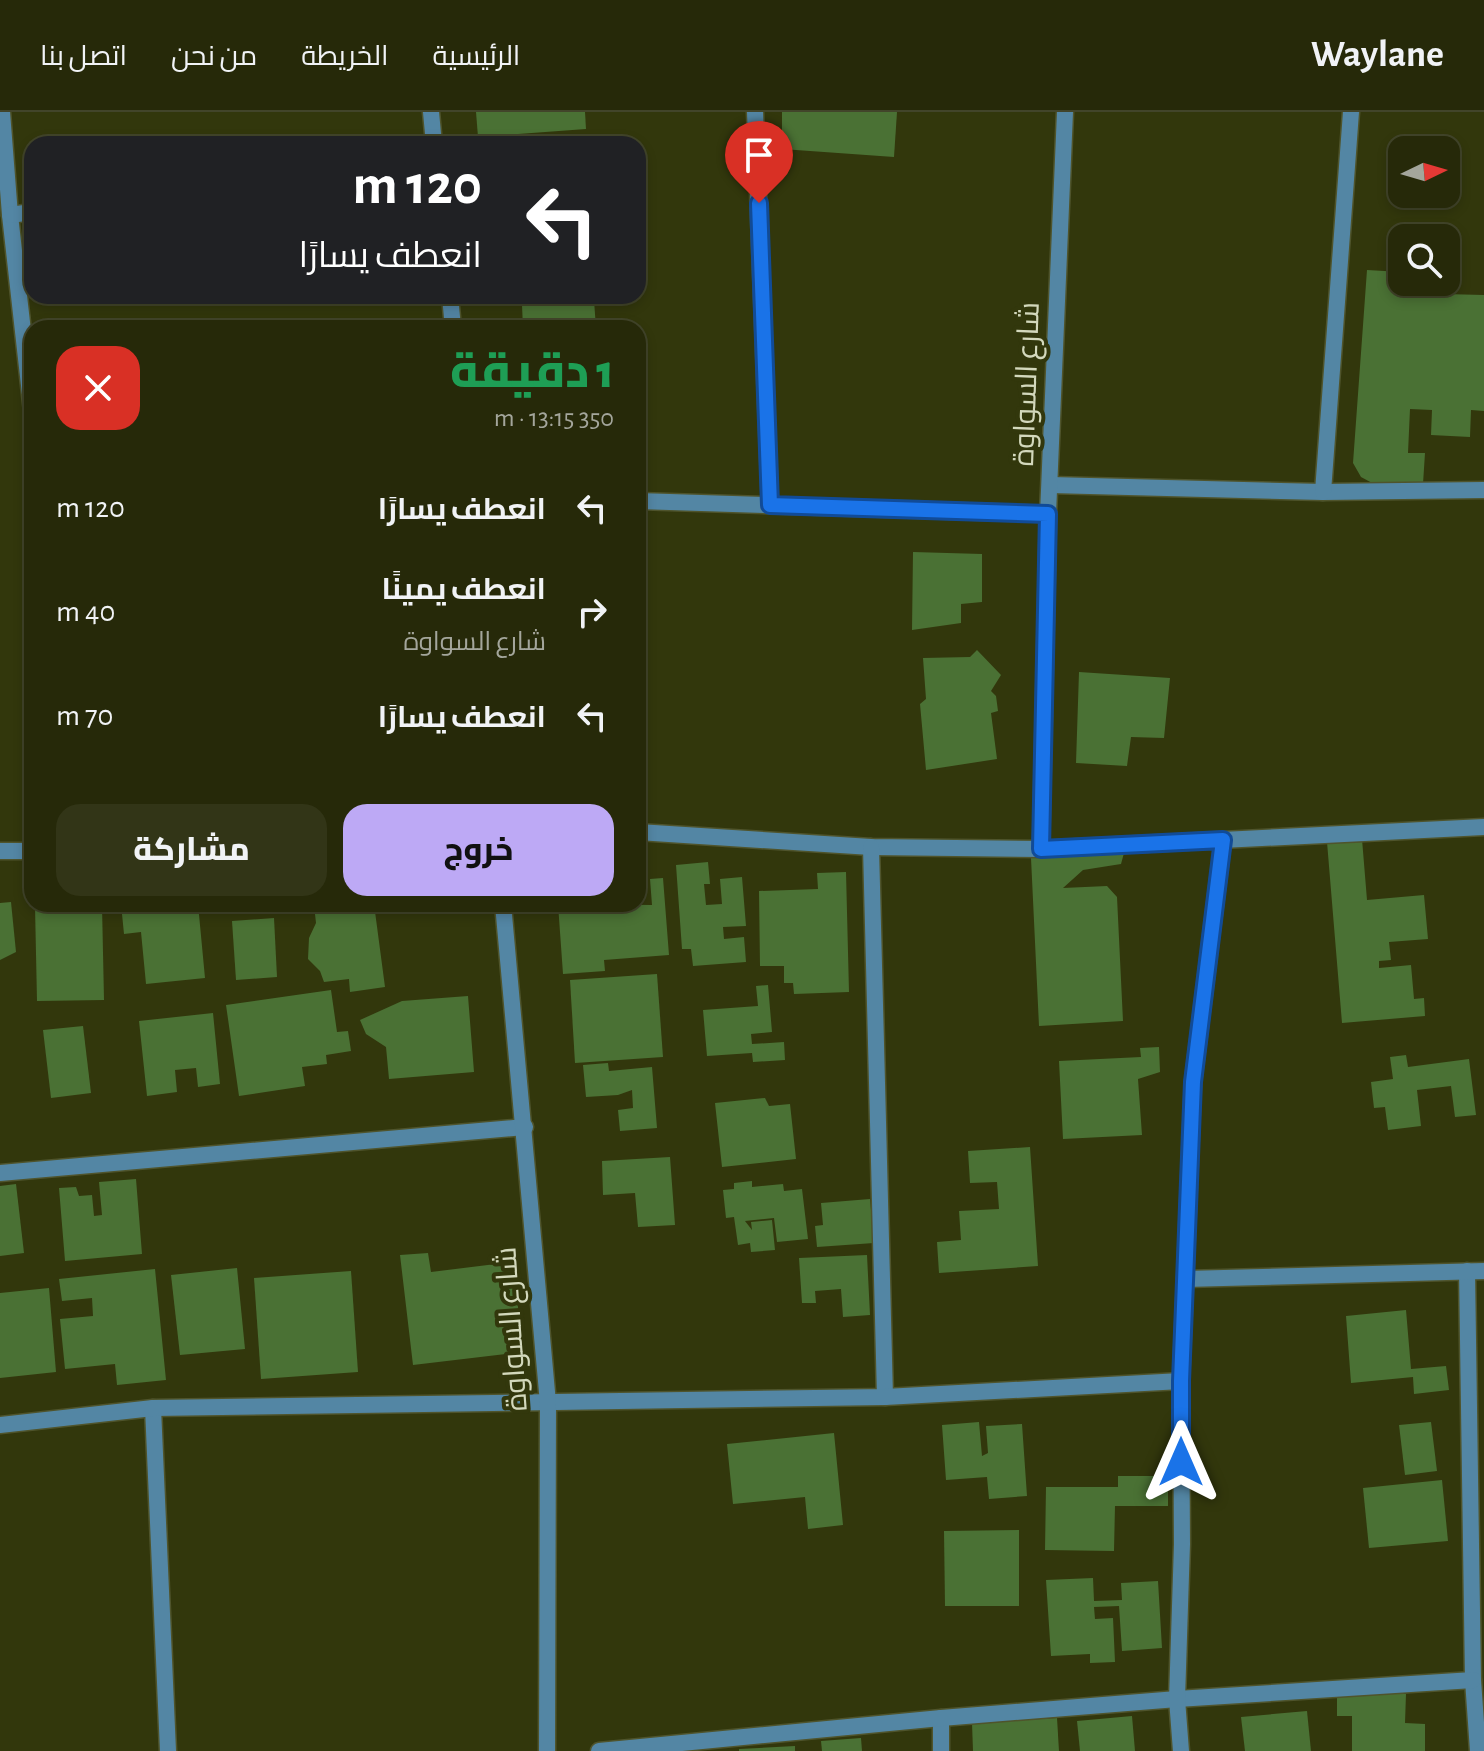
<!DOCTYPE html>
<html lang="ar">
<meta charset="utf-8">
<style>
:root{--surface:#262909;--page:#323517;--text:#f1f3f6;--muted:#a4a69c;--line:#42452a;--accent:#bda9f5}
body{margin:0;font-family:"Alegreya Sans",Cairo,sans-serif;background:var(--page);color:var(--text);direction:rtl;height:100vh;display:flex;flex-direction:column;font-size:30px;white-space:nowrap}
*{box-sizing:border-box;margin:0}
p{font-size:26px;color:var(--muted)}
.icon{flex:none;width:44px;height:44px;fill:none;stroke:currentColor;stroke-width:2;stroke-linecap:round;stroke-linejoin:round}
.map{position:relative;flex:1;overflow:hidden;direction:ltr}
.details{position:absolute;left:24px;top:208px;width:622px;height:592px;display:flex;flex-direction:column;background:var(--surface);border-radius:24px;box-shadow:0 4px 12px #0003,0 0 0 2px var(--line);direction:rtl}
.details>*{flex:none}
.hud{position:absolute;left:24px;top:24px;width:622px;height:168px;border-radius:24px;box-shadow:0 4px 12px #0003,0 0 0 2px var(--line);direction:rtl;background:#202124;color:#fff;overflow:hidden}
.needle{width:52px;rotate:85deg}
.buttons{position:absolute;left:1388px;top:24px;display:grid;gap:16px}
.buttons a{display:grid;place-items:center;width:72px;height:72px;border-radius:16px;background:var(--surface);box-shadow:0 4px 12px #0003,0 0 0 2px var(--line);font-size:40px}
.pin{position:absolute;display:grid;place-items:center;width:68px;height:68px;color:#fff;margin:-82px -34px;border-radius:50% 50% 50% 0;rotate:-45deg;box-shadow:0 0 8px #0007}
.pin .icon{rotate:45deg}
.me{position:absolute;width:88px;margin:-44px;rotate:0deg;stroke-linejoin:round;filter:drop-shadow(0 0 6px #0008)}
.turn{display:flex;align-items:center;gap:28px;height:168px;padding:0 32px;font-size:36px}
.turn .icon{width:104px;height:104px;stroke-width:2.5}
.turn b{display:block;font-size:56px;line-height:68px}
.round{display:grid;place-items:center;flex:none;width:84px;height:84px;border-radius:24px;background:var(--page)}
.head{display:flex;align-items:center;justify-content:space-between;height:136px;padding:0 32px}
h1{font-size:48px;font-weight:800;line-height:60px;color:#1e9e55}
.primary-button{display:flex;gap:16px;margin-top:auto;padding:16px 32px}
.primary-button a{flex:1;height:92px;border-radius:24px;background:var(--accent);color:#111;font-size:32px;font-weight:800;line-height:92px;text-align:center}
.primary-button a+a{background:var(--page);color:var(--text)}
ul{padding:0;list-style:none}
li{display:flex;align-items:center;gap:24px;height:104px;padding:0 32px}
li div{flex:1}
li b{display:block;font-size:30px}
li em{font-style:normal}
header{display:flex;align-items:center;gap:48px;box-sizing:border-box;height:112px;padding:0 40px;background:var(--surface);border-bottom:2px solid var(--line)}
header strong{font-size:38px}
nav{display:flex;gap:44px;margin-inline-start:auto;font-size:28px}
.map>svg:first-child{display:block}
.building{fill:#4a7134}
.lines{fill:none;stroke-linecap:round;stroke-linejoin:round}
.minor-casing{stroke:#4f542c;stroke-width:19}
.tertiary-casing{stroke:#4f542c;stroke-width:19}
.minor{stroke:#5386a4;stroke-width:16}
.tertiary{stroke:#5386a4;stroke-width:16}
.route-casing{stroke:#114b97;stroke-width:20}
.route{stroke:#1a73e8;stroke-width:14}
.labels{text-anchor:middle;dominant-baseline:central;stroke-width:8;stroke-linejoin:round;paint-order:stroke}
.street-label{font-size:30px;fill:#d3d8bc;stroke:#32370c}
</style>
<header>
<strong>Waylane</strong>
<nav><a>الرئيسية</a><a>الخريطة</a><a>من نحن</a><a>اتصل بنا</a></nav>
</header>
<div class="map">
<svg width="1484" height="1639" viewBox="0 0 1484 1639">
<rect width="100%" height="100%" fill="#32370c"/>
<!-- building -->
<g class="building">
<polygon points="476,0 585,0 586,17 478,25"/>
<polygon points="782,0 897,0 894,45 782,37"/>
<polygon points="1367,158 1402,160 1402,170 1445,170 1444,182 1484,183 1484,299 1471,298 1470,325 1431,323 1432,298 1410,297 1408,341 1425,341 1423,372 1374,372 1361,365 1353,351"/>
<polygon points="594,188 596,216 523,216 522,193"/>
<polygon points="913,440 982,442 982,490 961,492 961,511 912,518"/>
<polygon points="977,538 1001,563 991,579 996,584 998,599 991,601 997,647 926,658 920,592 926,587 923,546 970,545"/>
<polygon points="1079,560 1170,566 1164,626 1131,625 1127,654 1076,651"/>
<polygon points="1362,727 1367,788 1424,783 1428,827 1389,830 1391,848 1379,849 1379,856 1411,853 1414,887 1424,886 1425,904 1342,911 1327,730"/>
<polygon points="1124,741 1121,752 1083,758 1063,776 1107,774 1117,785 1123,909 1039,914 1031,746"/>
<polygon points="708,750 710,772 704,772 706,793 722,792 720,767 742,765 746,814 723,815 724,827 744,825 746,850 693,854 691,837 682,837 676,753"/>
<polygon points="846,760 849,880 794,882 793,871 784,871 784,854 760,854 759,779 818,777 817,761"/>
<polygon points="663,766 669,843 604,848 605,859 563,862 558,792 652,793 650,767"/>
<polygon points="11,790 16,840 0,848 0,791"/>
<polygon points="121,792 198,792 205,866 146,872 141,820 124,822"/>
<polygon points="324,792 374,792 385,875 350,880 349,867 324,870 320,859 308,847 309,826 316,811 314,793"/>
<polygon points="102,793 104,888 37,889 35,794"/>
<polygon points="274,806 277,865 236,868 232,809"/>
<polygon points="657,862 663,945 575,951 570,868"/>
<polygon points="768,873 772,920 751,922 752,932 784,930 785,948 753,950 752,941 707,944 703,898 758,894 756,874"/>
<polygon points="331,878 337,920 348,919 351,939 326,943 327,952 302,955 305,974 239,984 226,893"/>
<polygon points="468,884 474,960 389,967 386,935 366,922 360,908 402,889"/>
<polygon points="213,901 220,972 198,975 196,956 175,958 177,980 147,984 139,909"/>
<polygon points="83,914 91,981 51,986 43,918"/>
<polygon points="1159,935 1160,960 1138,967 1142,1023 1063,1027 1059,949 1141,945 1140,936"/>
<polygon points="1406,943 1408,955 1469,947 1476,1003 1455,1005 1451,974 1417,978 1421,1014 1388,1018 1385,995 1374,996 1371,970 1393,967 1390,945"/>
<polygon points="608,951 609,959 652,955 657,1016 620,1019 618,998 633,996 632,978 618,983 586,985 583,953"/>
<polygon points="765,986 769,994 790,992 796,1047 722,1055 715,991"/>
<polygon points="1030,1035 1038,1154 939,1161 937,1130 961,1128 959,1099 999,1097 997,1070 970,1071 968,1039"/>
<polygon points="670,1045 675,1113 638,1115 635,1081 603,1083 602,1049"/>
<polygon points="136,1067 142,1142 65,1149 59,1076 76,1075 79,1084 92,1083 94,1104 102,1103 99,1070"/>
<polygon points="752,1069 752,1075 783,1072 784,1079 802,1077 808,1127 777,1130 774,1106 745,1109 752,1118 751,1110 772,1108 775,1138 751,1140 750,1131 738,1133 734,1105 726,1106 723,1078 734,1077 734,1071"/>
<polygon points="16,1072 24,1141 0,1144 0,1074"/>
<polygon points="870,1087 874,1131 817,1135 815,1114 823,1113 821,1091"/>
<polygon points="428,1141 431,1160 513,1150 523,1240 413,1253 400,1143"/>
<polygon points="867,1143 870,1203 843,1205 841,1177 815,1179 816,1191 802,1191 799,1146"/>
<polygon points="237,1156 245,1237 180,1243 171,1163"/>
<polygon points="155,1157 166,1268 117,1273 115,1252 65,1257 60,1207 93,1204 92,1186 62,1189 59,1167"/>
<polygon points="351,1159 358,1260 261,1267 254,1166"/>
<polygon points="49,1176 56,1260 0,1266 0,1181"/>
<polygon points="1406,1198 1411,1257 1446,1254 1449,1278 1414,1282 1413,1265 1351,1271 1346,1204"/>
<polygon points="979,1310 982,1344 988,1341 986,1314 1022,1312 1027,1384 989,1387 987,1365 946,1368 942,1313"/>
<polygon points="1431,1310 1437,1359 1405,1363 1399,1313"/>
<polygon points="834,1321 843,1413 808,1417 805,1385 733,1392 727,1332"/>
<polygon points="1118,1364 1168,1364 1168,1394 1115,1394 1114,1439 1045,1438 1046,1375 1118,1375"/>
<polygon points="1442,1368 1448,1429 1369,1436 1363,1376"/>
<polygon points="1019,1418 1019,1494 945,1494 944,1419"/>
<polygon points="1093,1466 1094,1489 1122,1488 1121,1471 1158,1469 1162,1536 1122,1539 1119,1494 1094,1495 1095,1507 1113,1506 1115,1550 1090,1551 1090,1542 1051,1544 1046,1468"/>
<polygon points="1337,1581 1406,1582 1405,1611 1425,1612 1425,1639 1352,1639 1352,1604 1337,1604"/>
<polygon points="1307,1599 1311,1639 1245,1639 1241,1605"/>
<polygon points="1132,1604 1135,1639 1080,1639 1077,1609"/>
<polygon points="1057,1606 1059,1639 973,1639 972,1611"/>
<polygon points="861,1626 862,1639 822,1639 821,1629"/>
<polygon points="795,1634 795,1639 739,1639 739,1637"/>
</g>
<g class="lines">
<!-- minor casing -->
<g class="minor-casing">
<g id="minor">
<polyline points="2,0 10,103 32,300"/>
<polyline points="755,0 770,393"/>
<polyline points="10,103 32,100"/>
<polyline points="1051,373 1323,380 1484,378"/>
<polyline points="1323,380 1351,0"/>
<polyline points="638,389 1048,402"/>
<polyline points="638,720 871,735 1041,737 1484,715"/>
<polyline points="871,735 885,1285"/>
<polyline points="1041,737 1048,402 1065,0"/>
<polyline points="0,739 32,739"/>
<polyline points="0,1061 525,1015"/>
<polyline points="1467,1159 1473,1568 1478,1639"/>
<polyline points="1185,1167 1484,1159"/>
<polyline points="153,1296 168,1639"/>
<polyline points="0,1313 153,1296 885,1285 1181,1269"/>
<polyline points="941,1606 941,1639"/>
<polyline points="599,1639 941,1606 1177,1587 1473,1568"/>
<polyline points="1181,1639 1177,1587 1182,1432 1181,1269 1193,970 1223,728"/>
</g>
</g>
<!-- tertiary casing -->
<g class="tertiary-casing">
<g id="tertiary">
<polyline points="431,0 434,32"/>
<polyline points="450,184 453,216"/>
<polyline points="503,792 548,1291 547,1639"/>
</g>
</g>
<!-- minor -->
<use href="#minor" class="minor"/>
<!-- tertiary -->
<use href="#tertiary" class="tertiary"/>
</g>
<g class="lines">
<!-- route casing -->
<g class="route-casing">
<polyline id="route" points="759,91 770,393 1048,402 1041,737 1223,728 1193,970 1181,1269 1181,1350"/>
</g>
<!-- route -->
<use href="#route" class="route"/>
</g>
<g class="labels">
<!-- street labels -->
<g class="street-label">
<text transform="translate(1027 272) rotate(-88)">شارع السواوة</text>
<text transform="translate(512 1217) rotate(-94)">شارع السواوة</text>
</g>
</g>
</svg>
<div class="buttons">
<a><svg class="needle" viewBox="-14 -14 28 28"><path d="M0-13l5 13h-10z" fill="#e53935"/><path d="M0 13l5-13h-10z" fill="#a4a69c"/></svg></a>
<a><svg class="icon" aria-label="search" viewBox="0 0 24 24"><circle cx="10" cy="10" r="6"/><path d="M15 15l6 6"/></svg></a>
</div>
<div class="pin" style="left:759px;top:91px;background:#d93025"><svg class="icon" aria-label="arrive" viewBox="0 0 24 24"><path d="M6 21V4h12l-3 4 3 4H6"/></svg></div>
<svg class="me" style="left:1181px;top:1350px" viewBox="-20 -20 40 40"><path d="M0-17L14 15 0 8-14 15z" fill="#1a73e8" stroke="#fff" stroke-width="4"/></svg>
<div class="hud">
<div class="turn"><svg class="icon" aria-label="left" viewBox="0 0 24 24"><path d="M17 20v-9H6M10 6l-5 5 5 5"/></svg><div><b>120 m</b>انعطف يسارًا</div></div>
</div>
<section class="details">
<div class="head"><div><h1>1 دقيقة</h1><p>350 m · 13:15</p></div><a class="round" style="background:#d93025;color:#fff"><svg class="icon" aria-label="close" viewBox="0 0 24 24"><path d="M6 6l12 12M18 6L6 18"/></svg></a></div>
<ul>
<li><svg class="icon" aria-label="left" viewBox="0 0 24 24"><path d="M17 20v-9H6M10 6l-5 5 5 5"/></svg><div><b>انعطف يسارًا</b></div><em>120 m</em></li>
<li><svg class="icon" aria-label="right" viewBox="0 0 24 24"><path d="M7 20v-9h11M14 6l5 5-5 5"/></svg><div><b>انعطف يمينًا</b><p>شارع السواوة</p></div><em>40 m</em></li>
<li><svg class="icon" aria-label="left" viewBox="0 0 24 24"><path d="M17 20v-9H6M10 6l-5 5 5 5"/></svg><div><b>انعطف يسارًا</b></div><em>70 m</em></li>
</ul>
<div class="primary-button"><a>خروج</a><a>مشاركة</a></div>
</section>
</div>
